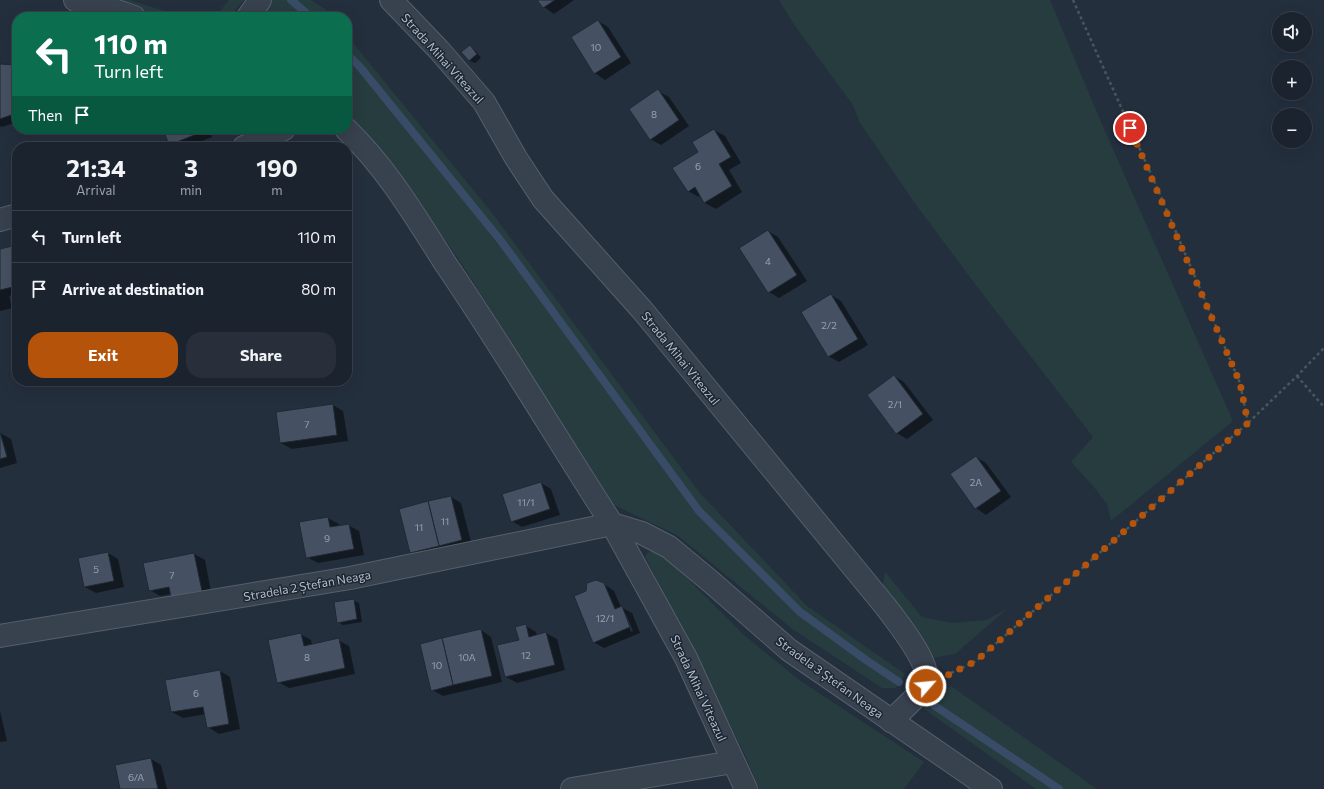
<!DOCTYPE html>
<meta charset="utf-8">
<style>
:root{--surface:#1b232e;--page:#282f3a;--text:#f1f3f6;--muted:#a0a4aa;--line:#39404a;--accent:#b45309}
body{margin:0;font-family:Commissioner,sans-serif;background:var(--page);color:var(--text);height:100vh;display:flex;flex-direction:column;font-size:15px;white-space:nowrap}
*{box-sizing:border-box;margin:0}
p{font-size:13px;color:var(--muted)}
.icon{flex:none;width:22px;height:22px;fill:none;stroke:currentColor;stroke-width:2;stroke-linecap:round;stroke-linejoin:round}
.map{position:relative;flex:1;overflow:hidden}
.panel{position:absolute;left:12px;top:142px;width:340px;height:244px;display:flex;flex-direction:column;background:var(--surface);border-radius:16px;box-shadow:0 4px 16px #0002,0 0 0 1px var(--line)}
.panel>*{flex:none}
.guide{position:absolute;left:12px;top:12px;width:340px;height:122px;border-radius:16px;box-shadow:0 4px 16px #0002,0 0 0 1px var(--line);background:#0b6e4f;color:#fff;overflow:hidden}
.buttons{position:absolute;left:1272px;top:12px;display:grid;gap:8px}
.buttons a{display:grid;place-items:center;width:40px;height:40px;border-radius:50%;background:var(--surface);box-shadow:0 4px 16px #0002,0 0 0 1px var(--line);font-size:20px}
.pin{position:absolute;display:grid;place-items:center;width:34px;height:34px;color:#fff;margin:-17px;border:2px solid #fff;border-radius:50%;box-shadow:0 1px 4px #0007}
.me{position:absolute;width:44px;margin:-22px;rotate:63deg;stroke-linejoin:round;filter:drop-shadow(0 0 3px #0008)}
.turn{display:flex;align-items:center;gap:14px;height:84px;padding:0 16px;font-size:18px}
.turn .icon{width:52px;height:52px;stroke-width:2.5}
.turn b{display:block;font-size:28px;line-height:34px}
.then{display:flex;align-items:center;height:38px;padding:0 16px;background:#0003;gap:8px;font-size:15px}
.eta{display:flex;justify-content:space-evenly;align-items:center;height:68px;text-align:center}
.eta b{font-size:24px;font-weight:700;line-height:28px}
.primary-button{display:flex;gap:8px;margin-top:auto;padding:8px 16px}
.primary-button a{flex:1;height:46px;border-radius:16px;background:var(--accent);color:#fff;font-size:16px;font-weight:700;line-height:46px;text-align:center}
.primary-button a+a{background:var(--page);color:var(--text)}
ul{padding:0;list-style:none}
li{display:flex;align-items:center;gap:12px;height:52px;padding:0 16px;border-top:1px solid var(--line)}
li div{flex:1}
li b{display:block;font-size:15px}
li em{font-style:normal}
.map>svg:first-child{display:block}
.green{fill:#263c3f}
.shadow{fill:#0007;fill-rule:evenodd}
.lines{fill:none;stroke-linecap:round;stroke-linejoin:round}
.stream{stroke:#394c67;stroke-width:8}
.building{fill:#455162;stroke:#1f2835}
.minor-casing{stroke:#565f6c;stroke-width:24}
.tertiary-casing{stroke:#565f6c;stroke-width:24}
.path{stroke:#44595c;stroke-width:2.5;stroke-dasharray:3 3;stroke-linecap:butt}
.minor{stroke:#38414e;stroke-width:22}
.tertiary{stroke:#38414e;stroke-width:22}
.route{stroke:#b45309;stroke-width:7;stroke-dasharray:0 12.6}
.labels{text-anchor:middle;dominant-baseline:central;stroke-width:3;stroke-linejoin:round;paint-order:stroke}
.number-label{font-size:10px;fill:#98a1af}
.street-label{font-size:12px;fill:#b4bcc9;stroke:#1d2633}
</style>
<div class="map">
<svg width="1324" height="789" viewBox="0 0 1324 789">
<rect width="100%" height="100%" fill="#242f3e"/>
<!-- green -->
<g class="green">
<polygon points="105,0 130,0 183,17 157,17"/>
<polygon points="229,0 244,0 229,17 215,17"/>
<polygon points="272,0 311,0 325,9 332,17 264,17"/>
<polygon points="779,0 1050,0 1098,115 1233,421 1111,521 1107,504 1093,486 1071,462 1093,437 975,284 914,202 860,123 853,105 795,26"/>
<polygon points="347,36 489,209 699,492 807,606 905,674 896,688 882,688 791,628 677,535 614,505 458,258 369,135 347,115"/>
<polygon points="650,551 663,554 744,635 799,680 924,762 904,789 759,789 745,755 645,556"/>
<polygon points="885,572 922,617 952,623 986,620 1007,609 955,654 933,658 922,647 883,584"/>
<polygon points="951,686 1097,789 1036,789 923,708"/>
</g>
<!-- shadow -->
<g class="shadow">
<polygon points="539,0 574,0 554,14 544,7"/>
<polygon points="598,21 608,27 631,63 605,80 595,73"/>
<polygon points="470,47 475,50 481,58 475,63 470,61 463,52"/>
<polygon points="0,65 17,66 17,122 2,127 0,126"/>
<polygon points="658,91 669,97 689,126 661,145 650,139"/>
<polygon points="71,129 96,129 82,135"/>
<polygon points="164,129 209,129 212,137 188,147 175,147 170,144"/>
<polygon points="714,130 725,136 741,163 729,170 742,192 716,209 705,203 701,196 699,197 688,191 699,152"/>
<polygon points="768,231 778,237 807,281 779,298 769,292"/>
<polygon points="12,247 17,250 17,294 9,296 12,308 0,311 0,250"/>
<polygon points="831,295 841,301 868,345 839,362 828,356"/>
<polygon points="894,376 904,382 933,420 907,439 897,433"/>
<polygon points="333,405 343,411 348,441 292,449 281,443"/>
<polygon points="0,433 11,439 17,463 0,468"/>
<polygon points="976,457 986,463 1011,497 986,515 976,508 952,474"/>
<polygon points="541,483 551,489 560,515 522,527 512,521"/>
<polygon points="451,497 461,503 472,546 422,558 411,552"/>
<polygon points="328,518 339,524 339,527 348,525 359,531 364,555 318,563 307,557"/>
<polygon points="108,553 118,559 124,587 96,593 85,587 79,559"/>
<polygon points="194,554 205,560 212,597 171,594 160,596 150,590"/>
<path d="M604,584L614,591L621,607L632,613L640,633L604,648L593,642ZM624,614H626L633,631L631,632Z"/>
<polygon points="353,600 359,603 362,622 343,625 338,622"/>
<polygon points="526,626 536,632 537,635 546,633 557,639 565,670 517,683 506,677"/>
<polygon points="481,630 491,637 502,682 443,696 432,690"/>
<polygon points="300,634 311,640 312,645 338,640 349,646 355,674 289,688 278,682"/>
<polygon points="220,671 230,677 240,729 219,734 208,727 206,714 183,718 172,712"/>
<polygon points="0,711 7,741 0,742"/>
<polygon points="151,759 161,765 167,789 121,789"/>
</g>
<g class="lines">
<!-- stream -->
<g class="stream">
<polyline points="291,0 311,17"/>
<polyline points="347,54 360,67 501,241 699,511 800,612 866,660 899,682"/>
<polyline points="935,706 1059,789"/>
</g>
</g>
<!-- building -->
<g class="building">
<polygon points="537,0 555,0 543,8"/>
<polygon points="598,20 621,57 594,74 571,37"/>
<polygon points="470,45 477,54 469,61 461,52"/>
<polygon points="0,64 17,65 17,113 0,119"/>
<polygon points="658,89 679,120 650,140 629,109"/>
<polygon points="163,129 201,129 202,132 169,145"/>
<polygon points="714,129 731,157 719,164 732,186 704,203 695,187 688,192 672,168 698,152 692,142"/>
<polygon points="768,230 797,275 768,293 739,248"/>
<polygon points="12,246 17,266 17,286 0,290 0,249"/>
<polygon points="831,294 858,339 828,357 801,312"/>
<polygon points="894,375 923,414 896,434 867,395"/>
<polygon points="333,404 337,435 280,443 276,412"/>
<polygon points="0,432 7,457 0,459"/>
<polygon points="976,456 1001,491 975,509 950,474"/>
<polygon points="541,482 550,509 511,522 502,494"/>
<polygon points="451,496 462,540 439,546 428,501"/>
<polygon points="428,501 439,546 410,553 399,509"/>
<polygon points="328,517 330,527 349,524 354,549 306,558 299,522"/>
<polygon points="108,552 114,581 84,587 78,558"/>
<polygon points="194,553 202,591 171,597 169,587 149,591 143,563"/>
<polygon points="596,580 604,583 615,609 622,606 630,627 593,643 574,596 586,591 587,583"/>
<polygon points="354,599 357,619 337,623 334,602"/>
<polygon points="526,624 529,637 546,632 555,665 505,677 497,645 519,640 515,627"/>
<polygon points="481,629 492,676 453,685 442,638"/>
<polygon points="301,633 304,646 339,638 345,668 277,683 268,640"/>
<polygon points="442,638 453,685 431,691 420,644"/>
<polygon points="220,670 229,724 207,728 203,707 171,712 165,680"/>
<polygon points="151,758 158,789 120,789 115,765"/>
</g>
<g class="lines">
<!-- minor casing -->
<g class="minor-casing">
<g id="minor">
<path d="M391,0L439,50L484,102L516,158L543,199L643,311L886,607C898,623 933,666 926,685C924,690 897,715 891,721"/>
<polyline points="248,17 260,0"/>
<polyline points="244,147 264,139 284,129"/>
<polyline points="0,220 17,215"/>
<polyline points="0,636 350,578 612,524 686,658 746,789"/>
<polyline points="572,789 733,762"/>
</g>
</g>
<!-- tertiary casing -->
<g class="tertiary-casing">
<g id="tertiary">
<polyline points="75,0 114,10 134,17"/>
<path d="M346,129C386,167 415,216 445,263C503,348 556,437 612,524L642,533L669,547L710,581L789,650L991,789"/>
</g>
</g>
<!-- path -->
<g class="path">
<polyline points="1073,0 1156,185 1240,383 1248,423"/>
<polyline points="1297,376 1324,407"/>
<polyline points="951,673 976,661 1248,423 1297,376 1324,348"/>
</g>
<!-- minor -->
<use href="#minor" class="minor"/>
<!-- tertiary -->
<use href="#tertiary" class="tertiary"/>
</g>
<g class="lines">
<!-- route -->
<polyline class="route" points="926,686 976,661 1248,423 1240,383 1130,128"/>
</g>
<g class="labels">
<!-- number labels -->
<g class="number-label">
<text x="596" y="47">10</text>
<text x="654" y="114">8</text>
<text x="698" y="166">6</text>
<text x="768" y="261">4</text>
<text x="829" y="325">2/2</text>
<text x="895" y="404">2/1</text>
<text x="307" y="424">7</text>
<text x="976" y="482">2A</text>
<text x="526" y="502">11/1</text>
<text x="445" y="521">11</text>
<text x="419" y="527">11</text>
<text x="327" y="538">9</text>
<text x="96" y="569">5</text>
<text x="172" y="575">7</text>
<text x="605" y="618">12/1</text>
<text x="526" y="655">12</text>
<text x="307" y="657">8</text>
<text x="467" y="657">10A</text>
<text x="437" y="665">10</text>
<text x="196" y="693">6</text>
<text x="136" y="777">6/A</text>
</g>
<!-- street labels -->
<g class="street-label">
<text transform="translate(443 58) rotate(48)">Strada Mihai Viteazul</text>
<text transform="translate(681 358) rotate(51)">Strada Mihai Viteazul</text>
<text transform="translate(307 585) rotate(-10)">Stradela 2 Ștefan Neaga</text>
<text transform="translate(830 677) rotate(36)">Stradela 3 Ștefan Neaga</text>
<text transform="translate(699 688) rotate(65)">Strada Mihai Viteazul</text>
</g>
</g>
</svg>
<div class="buttons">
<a><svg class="icon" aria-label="sound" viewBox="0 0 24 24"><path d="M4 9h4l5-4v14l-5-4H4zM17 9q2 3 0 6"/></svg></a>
<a>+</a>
<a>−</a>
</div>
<div class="pin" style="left:1130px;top:128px;background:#d93025"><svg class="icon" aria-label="arrive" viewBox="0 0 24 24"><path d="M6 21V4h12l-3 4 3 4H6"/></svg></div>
<svg class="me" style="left:926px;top:686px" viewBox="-20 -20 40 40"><circle r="17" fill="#b45309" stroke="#fff" stroke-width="3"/><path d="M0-11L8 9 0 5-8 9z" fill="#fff"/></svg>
<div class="guide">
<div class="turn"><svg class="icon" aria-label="left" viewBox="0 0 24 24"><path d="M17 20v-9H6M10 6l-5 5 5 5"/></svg><div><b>110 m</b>Turn left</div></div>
<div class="then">Then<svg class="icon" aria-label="arrive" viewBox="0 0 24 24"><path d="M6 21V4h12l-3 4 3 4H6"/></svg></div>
</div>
<section class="panel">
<div class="eta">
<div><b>21:34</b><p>Arrival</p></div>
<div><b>3</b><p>min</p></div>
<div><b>190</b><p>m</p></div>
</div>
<ul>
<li><svg class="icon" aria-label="left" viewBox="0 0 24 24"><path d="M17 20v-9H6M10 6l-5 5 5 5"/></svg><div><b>Turn left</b></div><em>110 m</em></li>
<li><svg class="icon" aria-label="arrive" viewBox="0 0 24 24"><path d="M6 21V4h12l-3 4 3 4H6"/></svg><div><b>Arrive at destination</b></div><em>80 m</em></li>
</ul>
<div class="primary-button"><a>Exit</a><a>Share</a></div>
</section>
</div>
